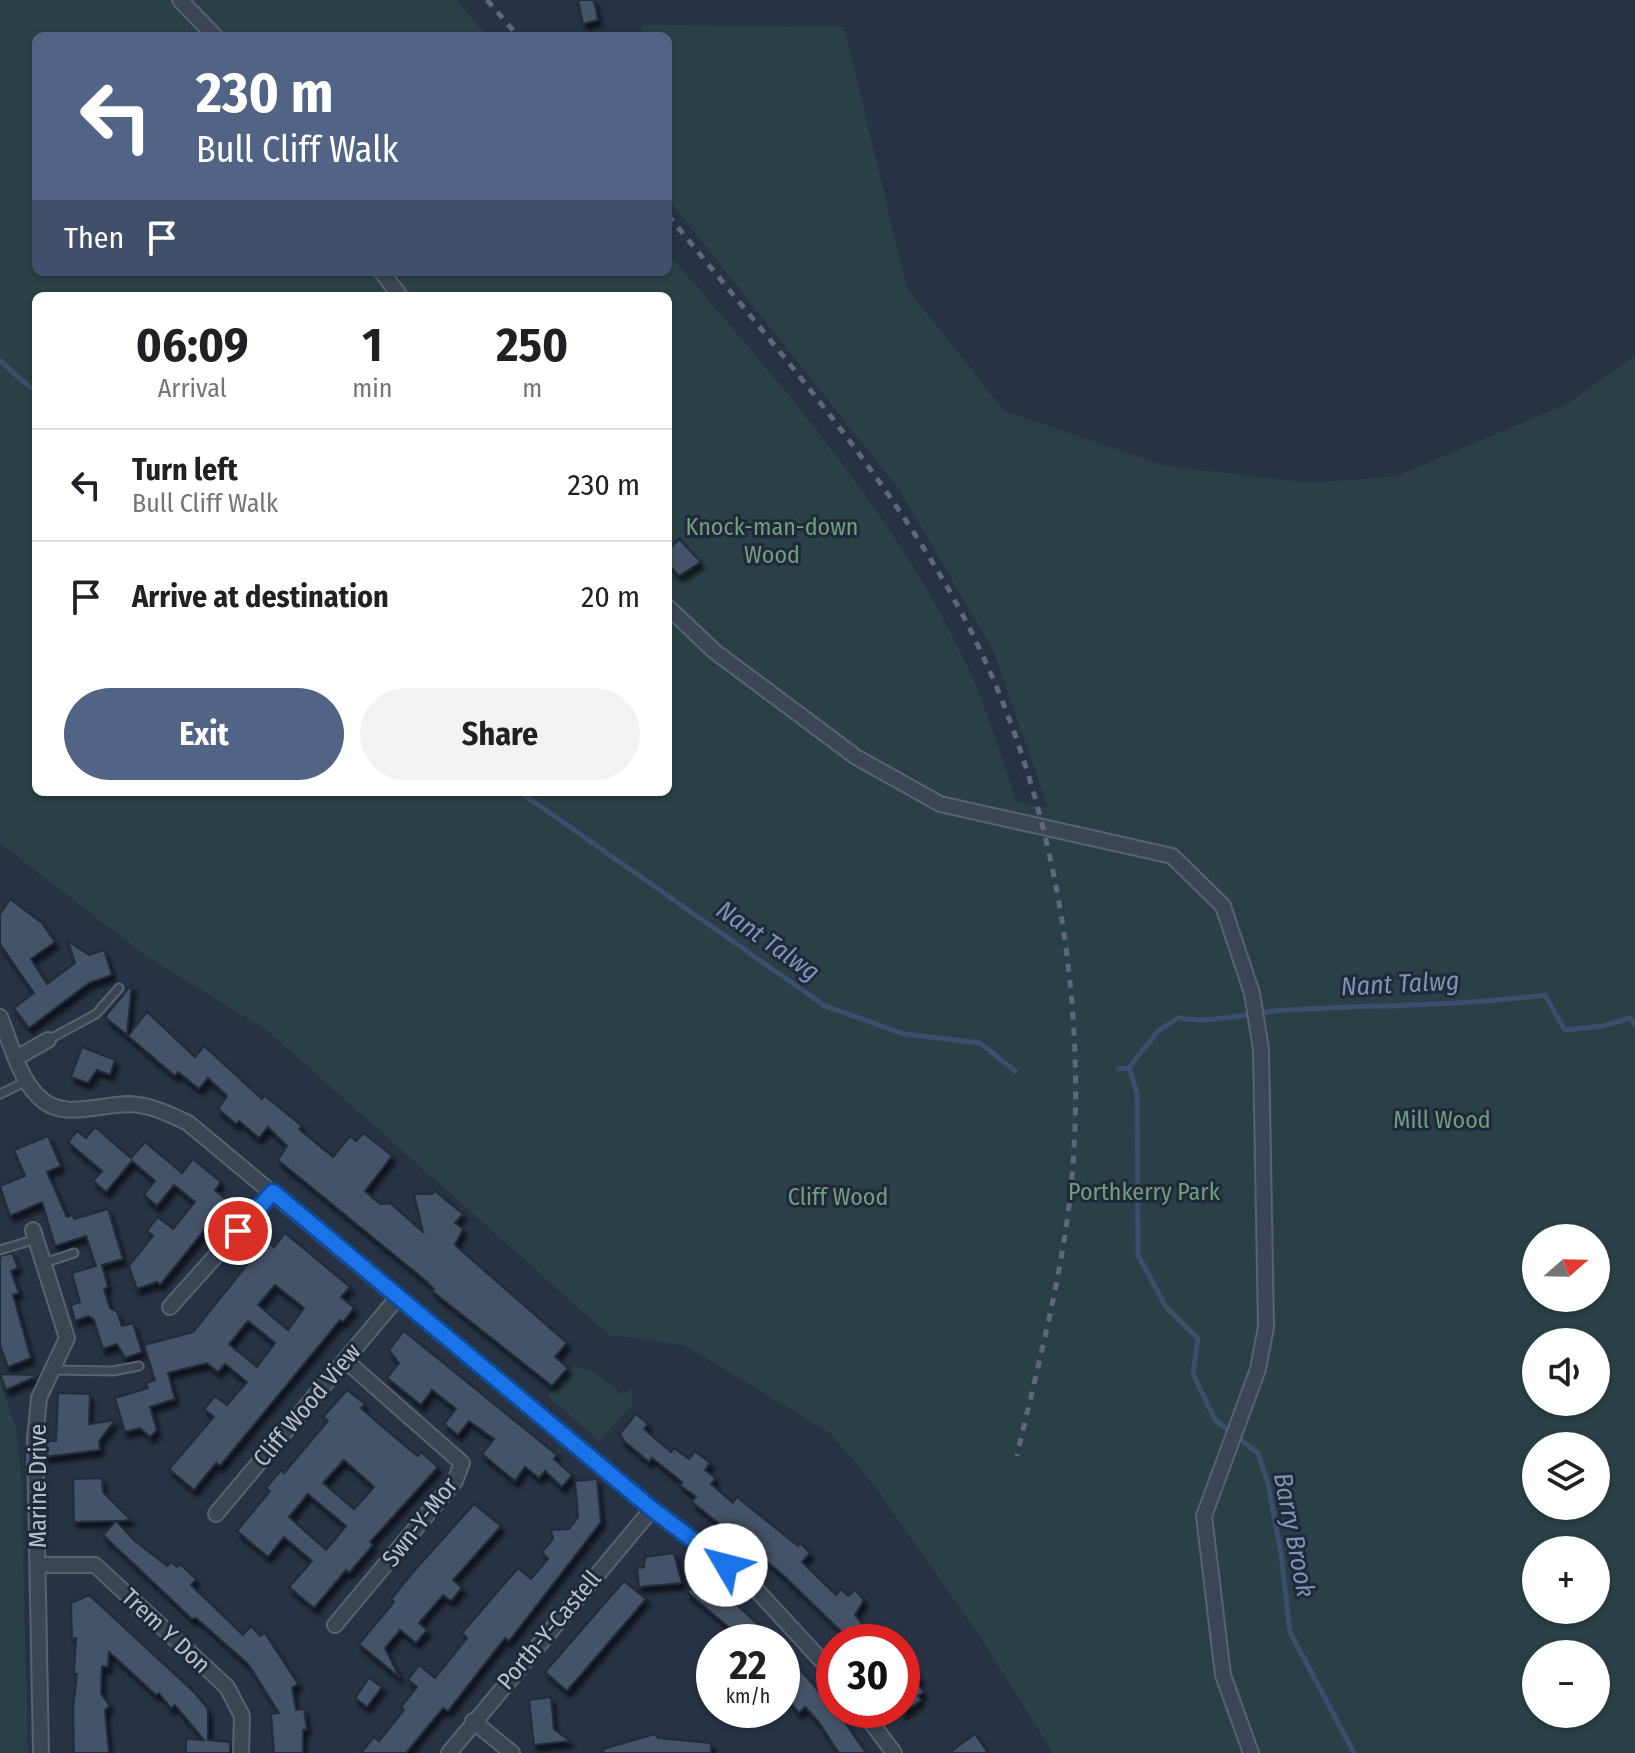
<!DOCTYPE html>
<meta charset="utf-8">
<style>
:root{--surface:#fff;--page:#f2f2f2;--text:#202124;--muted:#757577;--line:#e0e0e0;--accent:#526485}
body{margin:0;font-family:"Fira Sans Condensed",sans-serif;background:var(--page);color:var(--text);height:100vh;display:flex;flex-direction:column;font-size:30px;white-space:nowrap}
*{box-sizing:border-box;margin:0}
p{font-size:26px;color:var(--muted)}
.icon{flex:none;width:44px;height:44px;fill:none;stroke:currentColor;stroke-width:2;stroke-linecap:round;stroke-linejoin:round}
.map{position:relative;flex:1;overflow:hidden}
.sheet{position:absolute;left:32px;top:292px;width:640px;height:504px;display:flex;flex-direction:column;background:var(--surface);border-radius:12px;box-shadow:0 2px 6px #0004}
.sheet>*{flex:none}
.banner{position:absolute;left:32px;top:32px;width:640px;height:244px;border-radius:12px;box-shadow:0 2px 6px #0004;background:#526485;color:#fff;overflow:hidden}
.needle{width:52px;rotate:70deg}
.fabs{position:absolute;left:1522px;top:1224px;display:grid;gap:16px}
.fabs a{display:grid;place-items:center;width:88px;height:88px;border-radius:50%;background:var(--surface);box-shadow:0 2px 6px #0004;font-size:40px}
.speed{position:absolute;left:696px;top:1624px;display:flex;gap:16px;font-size:40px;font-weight:700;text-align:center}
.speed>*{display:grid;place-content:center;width:104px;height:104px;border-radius:50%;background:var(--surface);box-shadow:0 2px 6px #0004;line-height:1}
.speed small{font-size:20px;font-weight:400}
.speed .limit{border:12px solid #d22;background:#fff;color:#111}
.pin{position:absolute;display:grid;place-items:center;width:68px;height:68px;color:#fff;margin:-34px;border:4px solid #fff;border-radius:50%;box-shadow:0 2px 8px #0007}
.me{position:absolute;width:88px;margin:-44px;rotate:307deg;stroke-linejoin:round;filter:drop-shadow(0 0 6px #0008)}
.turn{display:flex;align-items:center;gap:28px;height:168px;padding:0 32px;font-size:36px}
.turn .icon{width:104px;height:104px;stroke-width:2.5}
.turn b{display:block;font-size:56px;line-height:68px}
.then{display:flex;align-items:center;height:76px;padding:0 32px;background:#0003;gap:16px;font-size:30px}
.eta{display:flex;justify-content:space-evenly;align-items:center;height:136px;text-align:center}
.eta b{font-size:48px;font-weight:700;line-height:56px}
.action{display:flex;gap:16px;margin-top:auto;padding:16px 32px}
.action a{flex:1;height:92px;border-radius:48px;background:var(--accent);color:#fff;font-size:32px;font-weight:700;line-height:92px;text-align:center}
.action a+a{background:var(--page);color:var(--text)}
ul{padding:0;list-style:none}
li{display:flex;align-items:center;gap:24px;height:112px;padding:0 32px;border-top:2px solid var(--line)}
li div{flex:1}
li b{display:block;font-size:30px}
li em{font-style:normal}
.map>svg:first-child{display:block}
.green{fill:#294146;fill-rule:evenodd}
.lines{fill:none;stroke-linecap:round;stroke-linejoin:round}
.stream{stroke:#3c4e6e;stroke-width:5}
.building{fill:#455267;stroke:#222b3c;stroke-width:2;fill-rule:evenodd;filter:url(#shadow)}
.service-casing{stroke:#5a6272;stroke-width:11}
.minor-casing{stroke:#5a6272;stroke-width:18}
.service{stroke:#3b4554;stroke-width:7}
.minor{stroke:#3b4554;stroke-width:14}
.rail{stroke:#5d687b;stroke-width:5;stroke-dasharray:8 8;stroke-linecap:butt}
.route-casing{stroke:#114b97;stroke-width:20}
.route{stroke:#1a73e8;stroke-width:14}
.labels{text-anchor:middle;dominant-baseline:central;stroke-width:6;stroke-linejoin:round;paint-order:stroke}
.park-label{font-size:24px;fill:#6f9f7c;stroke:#20293a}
.street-label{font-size:24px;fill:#b9c0ce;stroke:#20293a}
.water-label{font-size:26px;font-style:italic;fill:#7f94b5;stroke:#20293a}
</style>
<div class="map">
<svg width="1635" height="1753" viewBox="0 0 1635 1753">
<defs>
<filter id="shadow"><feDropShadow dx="3.5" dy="6" stdDeviation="2" flood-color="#0009"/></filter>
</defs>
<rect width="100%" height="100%" fill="#273245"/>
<!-- green -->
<g class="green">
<path d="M0,0H457L487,36H36V272H668V253C775,378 888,504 961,653C984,701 1000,751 1016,801L1048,808L994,652L899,489L668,199V36H642L641,25L844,27L907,288L1004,411L1166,466L1311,483L1397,476L1569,403L1635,355V1753H1053L979,1635L874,1485L830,1433L684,1345L609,1335L268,1031L146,956L0,843ZM36,296H668V792H36ZM1536,1238H1596V1298H1536ZM1536,1342H1596V1402H1536ZM1536,1446H1596V1506H1536ZM1536,1550H1596V1610H1536ZM1536,1654H1596V1714H1536Z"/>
<polygon points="572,1366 596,1373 621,1394 632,1389 633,1404 600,1441 548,1397"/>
<polygon points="0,1377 16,1429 21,1473 28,1753 0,1753"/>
</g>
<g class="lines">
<!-- stream -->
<g class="stream">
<polyline points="0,361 36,392"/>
<polyline points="520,792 825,1006 904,1034 980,1043 1015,1071"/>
<polyline points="1129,1068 1137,1093 1138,1255 1166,1307 1198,1339 1193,1374 1215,1420 1258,1453 1268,1484 1281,1553 1290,1632 1354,1753"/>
<path d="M1118,1069L1129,1068L1158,1031L1178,1018C1215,1024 1250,1012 1287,1010C1373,1005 1460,1006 1545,995L1565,1030L1603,1026L1630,1018L1635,1025"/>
</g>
</g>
<!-- building -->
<g class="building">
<polygon points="578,0 594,0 598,20 583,24"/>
<polygon points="679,539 701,562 679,576 668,564 668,550"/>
<polygon points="10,899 42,923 55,942 31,959 47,984 75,963 68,941 89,955 104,950 112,975 89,983 29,1028 14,1008 34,993 0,944 0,914"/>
<polygon points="132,984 127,1035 105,1017"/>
<polygon points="147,1012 195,1057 204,1046 262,1099 264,1095 302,1126 299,1129 333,1157 350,1136 356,1141 363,1133 384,1149 392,1156 365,1191 380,1204 390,1203 423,1232 414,1194 432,1194 435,1191 463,1214 455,1223 463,1229 455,1245 567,1343 555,1357 568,1368 552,1386 432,1291 434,1289 426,1281 278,1160 287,1146 268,1127 259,1138 239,1121 236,1124 218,1109 227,1096 208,1078 199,1089 178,1072 175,1076 128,1036"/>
<polygon points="82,1047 115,1060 110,1075 97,1070 88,1083 71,1077"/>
<polygon points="95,1127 131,1158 145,1142 182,1173 193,1159 221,1182 215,1190 228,1201 160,1285 157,1282 137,1289 129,1266 153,1236 147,1231 158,1217 173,1229 195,1202 174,1185 157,1206 144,1195 155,1181 132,1161 106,1192 93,1181 102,1171 68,1142 77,1131 86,1138"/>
<polygon points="48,1136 61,1166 47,1172 67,1217 73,1215 74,1219 108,1209 123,1259 102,1265 108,1287 104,1289 110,1308 117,1312 122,1326 133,1323 142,1352 125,1358 117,1344 103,1349 94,1320 89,1316 75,1321 71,1305 80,1302 72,1273 96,1266 86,1236 55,1246 42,1202 10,1216 0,1186 25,1176 14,1150"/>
<path d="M285,1233L350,1287L341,1297L354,1308L343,1322L340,1320L220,1466L216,1463L194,1490L169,1469L214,1417L204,1409L215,1396L227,1405L247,1382L225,1364L218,1372L207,1363L168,1373L175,1399L150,1407L157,1430L150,1437L140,1428L125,1432L115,1398L148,1388L146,1383L155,1380L144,1345L193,1332L255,1255L249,1250L260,1236L274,1247ZM275,1285L304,1308L288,1330L258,1305ZM248,1321L275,1343L257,1367L229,1344Z"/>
<polygon points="12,1253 18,1268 11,1271 19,1293 13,1295 31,1358 8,1367 0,1345 0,1256"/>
<polygon points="404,1331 557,1455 554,1459 572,1475 562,1487 545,1471 539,1478 525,1467 515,1481 482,1454 494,1439 469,1421 458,1435 444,1424 456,1409 432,1390 421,1405 387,1378 399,1363 389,1350"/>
<polygon points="0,1374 39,1375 6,1390"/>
<path d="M347,1390L365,1404L361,1408L384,1428L411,1451L418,1456L421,1452L438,1467L370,1542L373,1545L349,1573L346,1570L314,1608L289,1587L312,1561L284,1537L268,1557L237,1531L270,1491L266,1488L281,1470L284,1473L328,1421L323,1417ZM344,1460L374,1487L354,1509L323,1483ZM308,1494L346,1526L326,1550L289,1517Z"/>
<polygon points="58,1393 90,1394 89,1424 115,1420 99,1441 100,1450 45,1457 45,1441 56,1441"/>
<polygon points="636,1414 648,1424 644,1429 671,1452 674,1448 689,1459 695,1451 710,1463 705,1470 716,1478 711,1484 733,1503 737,1497 798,1546 800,1543 810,1553 802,1562 836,1595 841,1589 848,1596 855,1590 864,1600 855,1615 877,1642 852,1642 782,1574 692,1502 696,1497 680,1485 682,1482 652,1458 649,1462 624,1441 620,1434"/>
<polygon points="102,1478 103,1492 131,1520 116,1521 135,1541 167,1566 171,1562 177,1567 180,1564 196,1579 191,1585 243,1635 251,1626 260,1636 265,1633 298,1684 292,1688 296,1710 304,1709 307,1729 303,1730 303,1753 274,1753 271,1714 279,1713 248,1664 196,1618 192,1619 103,1535 116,1521 74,1522 73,1479"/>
<polygon points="597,1479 601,1522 513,1636 509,1641 505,1638 448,1711 443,1708 406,1753 361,1753 374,1737 379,1741 404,1710 401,1707 417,1687 408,1680 419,1665 435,1678 467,1638 462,1633 518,1568 531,1579 548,1559 542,1552 553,1539 551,1530 569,1529 578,1517 575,1481"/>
<polygon points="474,1504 501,1526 453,1580 462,1588 451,1601 443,1595 419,1623 427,1630 416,1643 400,1630 385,1648 400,1678 359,1644 394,1602 391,1599 414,1571"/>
<polygon points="674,1553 682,1583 639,1587 637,1568 644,1567 645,1557"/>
<polygon points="701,1575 737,1605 777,1642 733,1642 726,1635 731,1629 687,1592"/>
<polygon points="624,1581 646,1599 567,1691 545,1672"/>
<polygon points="89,1595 195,1693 208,1709 208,1740 230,1742 230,1753 186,1753 186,1739 204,1740 175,1705 171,1708 159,1693 156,1695 109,1652 108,1667 102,1666 101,1694 110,1706 105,1710 109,1753 74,1753 73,1709 77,1674 74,1674 76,1638 72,1639 71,1603"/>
<polygon points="782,1648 844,1721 866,1753 839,1753 818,1721 805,1707 799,1713 782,1692"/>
<polygon points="902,1655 921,1679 917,1683 924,1692 918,1696 921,1700 902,1714"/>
<polygon points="369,1678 382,1687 367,1707 355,1698"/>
<polygon points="551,1697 554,1729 570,1741 534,1745 529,1700"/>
<polygon points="655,1734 658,1738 711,1743 711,1753 604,1753 603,1749"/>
<polygon points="975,1734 988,1753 949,1753"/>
</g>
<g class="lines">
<!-- service casing -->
<g class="service-casing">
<g id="service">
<polyline points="48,1040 96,1014 119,988"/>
<polyline points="0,1094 27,1081"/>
<polyline points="0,1250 36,1239"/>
<polyline points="44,1263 74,1253"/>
<polyline points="53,1370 113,1371 139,1366"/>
</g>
</g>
<!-- minor casing -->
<g class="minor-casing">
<g id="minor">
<polyline points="180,0 215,36"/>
<polyline points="382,272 400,296"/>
<polyline points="668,607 714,651 856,757 940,804 1172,856 1223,906 1252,993 1261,1049 1266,1327 1258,1369 1204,1516 1223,1675 1251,1753"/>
<path d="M0,1017C10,1041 19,1077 37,1095C61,1122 98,1104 130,1104C151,1105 169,1114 188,1123L652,1509L751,1584L834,1674"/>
<polyline points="18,1057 48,1040"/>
<polyline points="33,1230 67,1338 39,1398 35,1439 41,1753"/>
<polyline points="170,1307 273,1192"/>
<polyline points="216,1514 398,1297"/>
<polyline points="38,1565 95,1565 227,1687 242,1716 241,1753"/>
<polyline points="335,1625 455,1481 462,1463 345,1360"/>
<polyline points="862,1710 894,1753"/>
<polyline points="473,1721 512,1753"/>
<polyline points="449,1753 652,1509"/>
</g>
</g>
<!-- service -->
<use href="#service" class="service"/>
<!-- minor -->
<use href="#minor" class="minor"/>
<!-- rail -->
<g class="rail">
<polyline points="487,0 518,36"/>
<path d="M668,215C768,339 876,460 954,599C1050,771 1090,992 1071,1188C1062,1278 1037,1368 1017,1456"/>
</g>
</g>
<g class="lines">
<!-- route casing -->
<g class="route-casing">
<polyline id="route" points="238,1231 273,1192 652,1509 726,1565"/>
</g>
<!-- route -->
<use href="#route" class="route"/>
</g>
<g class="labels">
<!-- park labels -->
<g class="park-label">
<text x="772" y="527">Knock-man-down<tspan x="772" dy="28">Wood</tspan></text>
<text x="1442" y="1120">Mill Wood</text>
<text x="1144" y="1192">Porthkerry Park</text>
<text x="838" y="1197">Cliff Wood</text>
</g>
<!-- street labels -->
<g class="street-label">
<text transform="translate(307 1405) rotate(-50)">Cliff Wood View</text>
<text transform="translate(38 1486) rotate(-90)">Marine Drive</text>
<text transform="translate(420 1522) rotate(-52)">Swn-Y-Mor</text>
<text transform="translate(549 1630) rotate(-50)">Porth-Y-Castell</text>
<text transform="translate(166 1631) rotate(43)">Trem Y Don</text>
</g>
<!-- water labels -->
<g class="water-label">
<text transform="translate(768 941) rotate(35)">Nant Talwg</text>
<text transform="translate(1400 984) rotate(-3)">Nant Talwg</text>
<text transform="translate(1294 1535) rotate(79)">Barry Brook</text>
</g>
</g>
</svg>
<div class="fabs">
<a><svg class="needle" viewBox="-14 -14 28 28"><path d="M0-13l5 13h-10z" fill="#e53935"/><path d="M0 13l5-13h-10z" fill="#757577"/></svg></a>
<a><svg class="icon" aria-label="sound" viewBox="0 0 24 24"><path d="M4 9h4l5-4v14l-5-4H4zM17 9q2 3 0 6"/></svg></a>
<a><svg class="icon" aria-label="layers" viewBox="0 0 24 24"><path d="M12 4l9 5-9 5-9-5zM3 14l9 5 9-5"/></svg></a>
<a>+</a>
<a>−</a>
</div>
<div class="speed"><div>22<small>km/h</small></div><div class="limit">30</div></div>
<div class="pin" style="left:238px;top:1231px;background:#d93025"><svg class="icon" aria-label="arrive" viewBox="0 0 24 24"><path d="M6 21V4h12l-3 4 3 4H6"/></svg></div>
<svg class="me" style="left:726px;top:1565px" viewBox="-20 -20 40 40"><circle r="19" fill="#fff"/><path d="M0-13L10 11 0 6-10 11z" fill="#1a73e8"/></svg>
<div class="banner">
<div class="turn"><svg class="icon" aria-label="left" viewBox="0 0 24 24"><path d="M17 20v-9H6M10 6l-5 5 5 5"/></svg><div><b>230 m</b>Bull Cliff Walk</div></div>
<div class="then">Then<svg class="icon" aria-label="arrive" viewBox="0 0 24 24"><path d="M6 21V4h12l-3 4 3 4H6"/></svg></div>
</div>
<section class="sheet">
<div class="eta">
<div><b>06:09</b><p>Arrival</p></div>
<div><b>1</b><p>min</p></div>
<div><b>250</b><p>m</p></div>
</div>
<ul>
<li><svg class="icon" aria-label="left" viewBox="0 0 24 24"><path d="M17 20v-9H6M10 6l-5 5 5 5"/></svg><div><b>Turn left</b><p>Bull Cliff Walk</p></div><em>230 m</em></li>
<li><svg class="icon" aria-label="arrive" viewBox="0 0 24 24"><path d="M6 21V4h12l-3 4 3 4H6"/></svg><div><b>Arrive at destination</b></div><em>20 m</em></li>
</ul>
<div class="action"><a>Exit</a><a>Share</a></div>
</section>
</div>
